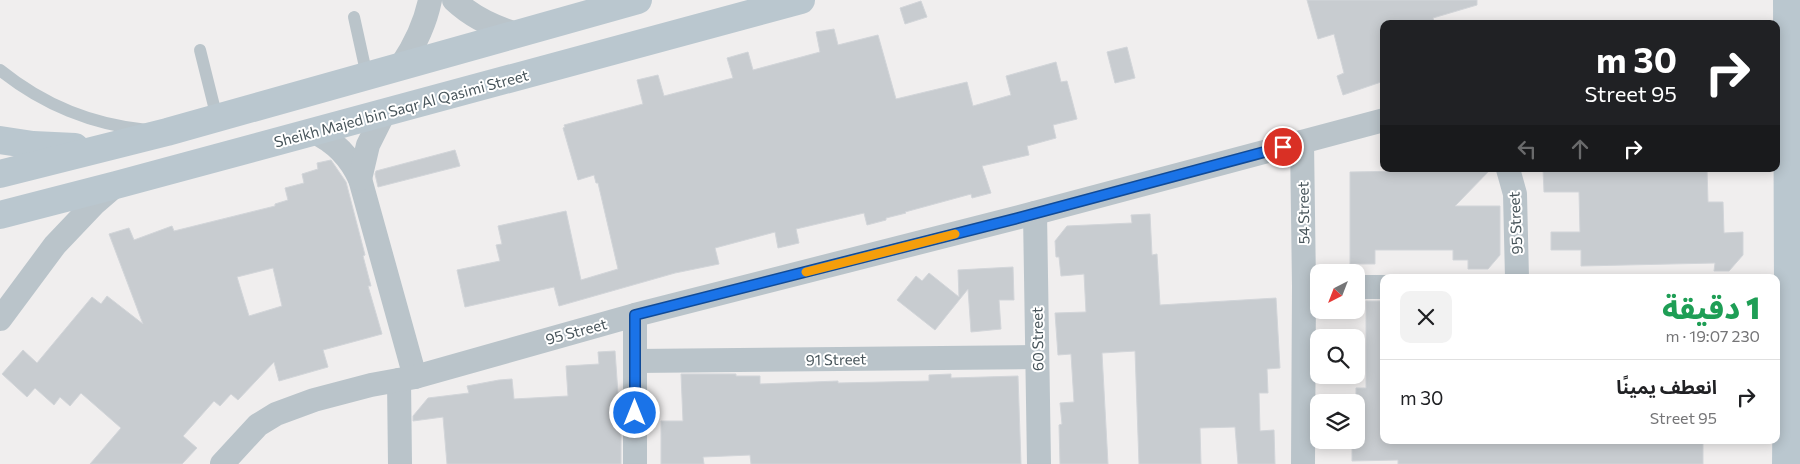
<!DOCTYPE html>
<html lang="ar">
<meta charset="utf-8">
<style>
:root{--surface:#fff;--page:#f2f2f2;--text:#202124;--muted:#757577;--line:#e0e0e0}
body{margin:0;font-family:Commissioner,"Noto Sans Arabic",sans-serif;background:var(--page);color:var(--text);direction:rtl;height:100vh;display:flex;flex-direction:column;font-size:19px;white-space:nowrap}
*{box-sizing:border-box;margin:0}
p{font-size:16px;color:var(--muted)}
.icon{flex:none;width:28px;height:28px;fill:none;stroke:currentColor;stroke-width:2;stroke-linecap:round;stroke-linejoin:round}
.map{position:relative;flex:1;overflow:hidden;direction:ltr}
.sheet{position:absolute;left:1380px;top:274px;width:400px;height:170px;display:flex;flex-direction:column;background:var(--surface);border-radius:10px;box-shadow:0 2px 12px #0003;direction:rtl}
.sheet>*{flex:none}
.guide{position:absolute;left:1380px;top:20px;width:400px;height:152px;border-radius:10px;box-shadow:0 2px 12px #0003;direction:rtl;background:#202124;color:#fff;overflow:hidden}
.needle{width:32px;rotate:222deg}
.controls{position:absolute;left:1310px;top:264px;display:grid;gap:10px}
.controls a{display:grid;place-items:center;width:55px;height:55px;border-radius:10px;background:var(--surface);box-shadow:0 2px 12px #0003;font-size:25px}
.pin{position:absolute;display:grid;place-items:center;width:42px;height:42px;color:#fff;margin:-21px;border:2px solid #fff;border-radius:50%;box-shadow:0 1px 5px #0007}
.me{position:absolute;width:55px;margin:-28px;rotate:0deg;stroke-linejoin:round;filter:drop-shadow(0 0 4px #0008)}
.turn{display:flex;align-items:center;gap:18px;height:105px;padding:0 20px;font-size:22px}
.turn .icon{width:65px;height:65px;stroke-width:2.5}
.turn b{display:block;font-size:35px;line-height:42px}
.lanes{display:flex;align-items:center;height:48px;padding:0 20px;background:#0003;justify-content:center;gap:25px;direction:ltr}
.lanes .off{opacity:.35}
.round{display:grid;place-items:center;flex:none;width:52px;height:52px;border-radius:10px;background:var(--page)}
.overview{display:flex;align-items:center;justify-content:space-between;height:85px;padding:0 20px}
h1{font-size:30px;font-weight:800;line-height:38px;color:#1e9e55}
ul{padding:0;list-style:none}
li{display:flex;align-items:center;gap:15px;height:75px;padding:0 20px;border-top:1px solid var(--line)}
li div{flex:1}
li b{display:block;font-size:19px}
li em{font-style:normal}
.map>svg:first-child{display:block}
.building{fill:#c8ccd0;stroke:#d2d5d9;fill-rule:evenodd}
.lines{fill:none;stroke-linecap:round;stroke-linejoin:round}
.lane{stroke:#bac4ca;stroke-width:12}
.street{stroke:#bac4ca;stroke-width:24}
.secondary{stroke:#bac7cf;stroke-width:28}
.route-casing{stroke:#114b97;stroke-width:12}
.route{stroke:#1a73e8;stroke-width:9}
.slow{stroke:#f59e0b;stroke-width:9}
.labels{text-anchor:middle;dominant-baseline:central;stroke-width:4;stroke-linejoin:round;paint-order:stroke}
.street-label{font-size:15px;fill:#47545a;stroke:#fff}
</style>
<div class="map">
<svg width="1800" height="464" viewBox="0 0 1800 464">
<rect width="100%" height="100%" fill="#f0eeee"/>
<!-- building -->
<g class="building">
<polygon points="1307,0 1477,0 1477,5 1433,18 1435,24 1384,24 1384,81 1343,95 1337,76 1344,73 1334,34 1318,39"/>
<polygon points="921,1 927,17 905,24 900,8"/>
<polygon points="834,29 838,45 878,35 896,99 967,82 973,106 1011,95 1006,76 1056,62 1061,82 1067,81 1077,119 1053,125 1056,138 1027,146 1029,155 982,166 991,193 972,198 971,194 905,212 906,213 886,218 886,220 867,225 864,213 796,229 799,243 778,248 775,232 715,248 719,264 675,273 559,306 554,287 465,307 457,270 500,261 496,245 502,244 498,226 566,211 581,280 618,269 598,183 596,183 594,175 578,180 563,128 565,127 564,125 643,104 637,80 658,75 664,96 733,78 727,58 748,52 753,70 820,52 816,32"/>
<polygon points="1127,47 1135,78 1115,83 1107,52"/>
<polygon points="455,150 460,166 378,187 375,174 376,171"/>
<path d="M331,160L346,182L365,255L363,256L371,286H368L382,334L323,350L328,367L279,381L274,362L238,400L231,394L220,406L214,401L183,436L197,448L182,464H90L121,428L81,393L70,406L60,397L54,405L35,388L27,397L2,374L23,350L37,363L92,297L101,304L107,296L143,324L109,234L129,228L134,240L172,226L174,231L275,206V204L288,200L285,188L304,183L302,174L318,169L317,163ZM273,268L282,306L249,316L237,277Z"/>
<polygon points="1408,169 1491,169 1455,206 1500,206 1500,255 1488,269 1468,269 1468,260 1453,260 1453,250 1375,250 1375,264 1350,264 1350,172 1408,171"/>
<polygon points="1543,169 1707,169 1708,202 1723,202 1724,233 1743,232 1743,255 1729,271 1714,271 1715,263 1581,266 1581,250 1551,250 1551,232 1580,232 1579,192 1544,192"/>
<polygon points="1150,214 1152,255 1157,254 1160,305 1276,298 1280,368 1267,369 1268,393 1259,393 1260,431 1274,430 1275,464 1238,464 1235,427 1200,428 1201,464 1139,464 1135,351 1102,353 1108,464 1060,464 1059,425 1062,424 1060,403 1074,402 1071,354 1058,355 1055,313 1086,312 1084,274 1061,276 1059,257 1056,257 1055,241 1067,226 1132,223 1131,215"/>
<polygon points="1013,267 1014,300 999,300 1001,329 971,332 968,289 935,330 897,300 916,276 922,281 929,273 959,297 958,270"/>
<polygon points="1366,301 1384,301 1384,440 1703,440 1703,464 1398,464 1398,460 1352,461 1352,440 1356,440 1356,388 1366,388"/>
<polygon points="615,351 621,436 621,464 447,464 443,417 413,421 413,416 428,398 469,393 467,386 499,380 512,379 514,399 568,396 566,366 599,364 598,352"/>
<polygon points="681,374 736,374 736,376 760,376 760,384 838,381 838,383 929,381 929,375 951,374 951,378 1018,376 1021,464 751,464 750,455 703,457 704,464 661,464 661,421 683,421"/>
</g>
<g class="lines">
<!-- lane -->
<g class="lane">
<polyline points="354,17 367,76"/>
<polyline points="200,50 217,118"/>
<path d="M0,70C42,104 93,125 147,130"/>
</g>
<!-- street -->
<g class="street">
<path d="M454,0C472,17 493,27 517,34"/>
<path d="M401,66C415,45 425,25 430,0"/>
<path d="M314,132C336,142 350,157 360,179L415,377"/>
<polyline points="1302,142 1304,286 1303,464"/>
<polyline points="1508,169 1515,194 1517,278"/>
<polyline points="360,179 368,145 384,113"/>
<polyline points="1035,213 1039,464"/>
<polyline points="1356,287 1384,287"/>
<polyline points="635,315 635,464"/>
<polyline points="0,319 55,245 94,204 116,185"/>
<polyline points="635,361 1037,357"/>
<polyline points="399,380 400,464"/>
<polyline points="222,464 258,425 276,414 314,400 371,385 415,377 635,315 1035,213 1384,120"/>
</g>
<!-- secondary -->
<g class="secondary">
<polyline points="0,140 33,145 75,147"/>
<polyline points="0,174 167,132 638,0"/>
<polyline points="0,215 116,185 801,0"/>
<polyline points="1786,464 1788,291 1787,0"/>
</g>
</g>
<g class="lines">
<!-- route casing -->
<g class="route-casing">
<polyline id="route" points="635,413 635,315 1018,218 1283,147"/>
</g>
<!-- route -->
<use href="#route" class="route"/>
<!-- slow -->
<polyline class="slow" points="806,272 955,234"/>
</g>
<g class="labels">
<!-- street labels -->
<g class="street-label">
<text transform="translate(401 108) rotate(-15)">Sheikh Majed bin Saqr Al Qasimi Street</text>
<text transform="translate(1303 213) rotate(-91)">54 Street</text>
<text transform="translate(1515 223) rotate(-93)">95 Street</text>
<text transform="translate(576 331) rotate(-15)">95 Street</text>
<text transform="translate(1037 339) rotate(-91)">60 Street</text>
<text transform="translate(836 359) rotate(-1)">91 Street</text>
</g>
</g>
</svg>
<div class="controls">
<a><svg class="needle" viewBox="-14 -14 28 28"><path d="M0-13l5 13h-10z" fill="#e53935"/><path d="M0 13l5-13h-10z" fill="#757577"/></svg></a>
<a><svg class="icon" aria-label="search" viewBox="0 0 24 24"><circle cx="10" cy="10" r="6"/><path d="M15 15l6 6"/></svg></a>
<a><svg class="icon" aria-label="layers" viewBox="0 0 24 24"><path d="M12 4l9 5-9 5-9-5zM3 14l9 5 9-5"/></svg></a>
</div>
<div class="pin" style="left:1283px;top:147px;background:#d93025"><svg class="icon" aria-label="arrive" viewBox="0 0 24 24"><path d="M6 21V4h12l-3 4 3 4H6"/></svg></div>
<svg class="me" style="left:635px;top:413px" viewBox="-20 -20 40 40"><circle r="17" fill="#1a73e8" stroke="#fff" stroke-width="3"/><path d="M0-11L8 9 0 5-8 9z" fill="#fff"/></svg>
<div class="guide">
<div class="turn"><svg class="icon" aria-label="right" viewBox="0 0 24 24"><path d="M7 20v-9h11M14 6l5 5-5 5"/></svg><div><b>30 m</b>95 Street</div></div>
<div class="lanes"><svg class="icon off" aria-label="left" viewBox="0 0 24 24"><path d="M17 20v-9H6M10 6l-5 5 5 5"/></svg><svg class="icon off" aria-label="ahead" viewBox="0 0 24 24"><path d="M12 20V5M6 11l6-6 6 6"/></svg><svg class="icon" aria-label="right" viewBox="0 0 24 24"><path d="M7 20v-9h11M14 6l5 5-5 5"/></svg></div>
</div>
<section class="sheet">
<div class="overview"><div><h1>1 دقيقة</h1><p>230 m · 19:07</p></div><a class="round"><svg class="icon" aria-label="close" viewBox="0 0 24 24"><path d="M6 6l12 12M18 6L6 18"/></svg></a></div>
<ul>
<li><svg class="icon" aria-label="right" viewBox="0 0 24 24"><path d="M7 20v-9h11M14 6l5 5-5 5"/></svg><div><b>انعطف يمينًا</b><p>95 Street</p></div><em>30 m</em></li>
</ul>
</section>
</div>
